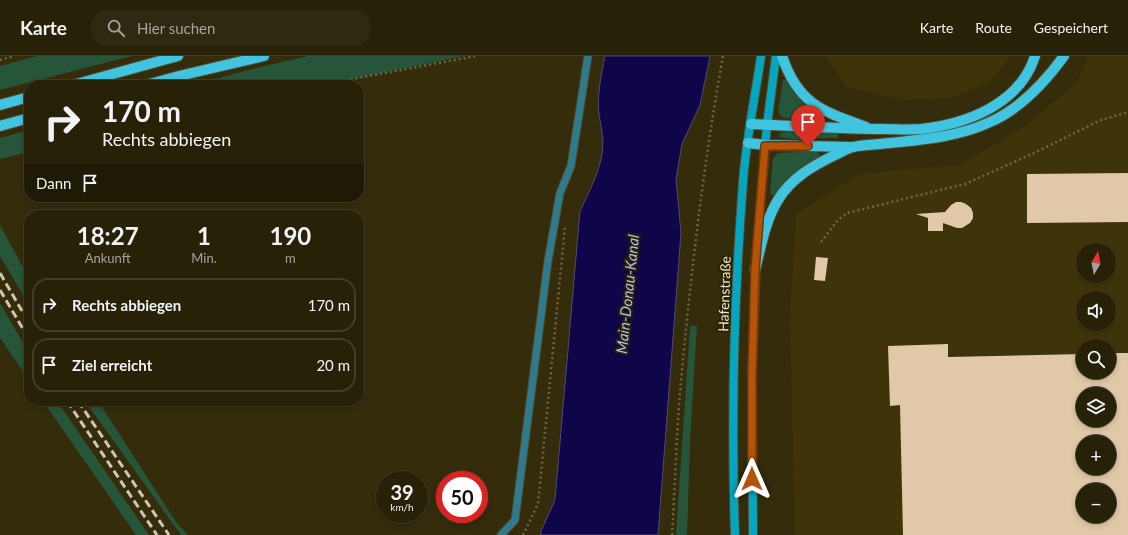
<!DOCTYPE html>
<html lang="de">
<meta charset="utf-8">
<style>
:root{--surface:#272108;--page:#2f2912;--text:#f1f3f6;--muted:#a4a39c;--line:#433e29}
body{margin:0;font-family:Lato,sans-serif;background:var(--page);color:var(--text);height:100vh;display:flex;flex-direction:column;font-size:15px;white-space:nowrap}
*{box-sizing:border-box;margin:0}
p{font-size:13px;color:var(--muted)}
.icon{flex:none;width:22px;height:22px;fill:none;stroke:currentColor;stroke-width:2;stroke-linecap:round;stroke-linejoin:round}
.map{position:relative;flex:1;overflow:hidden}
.drawer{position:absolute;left:24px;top:154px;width:340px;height:196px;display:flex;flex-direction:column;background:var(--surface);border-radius:16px;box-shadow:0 2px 6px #0003,0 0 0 1px var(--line)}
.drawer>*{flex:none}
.hud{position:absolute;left:24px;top:24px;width:340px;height:122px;border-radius:16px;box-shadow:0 2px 6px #0003,0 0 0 1px var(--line);background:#272108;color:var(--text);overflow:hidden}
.needle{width:26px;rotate:10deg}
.buttons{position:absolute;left:1076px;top:187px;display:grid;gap:8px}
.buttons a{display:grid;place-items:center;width:40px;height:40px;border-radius:50%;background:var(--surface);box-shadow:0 2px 6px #0003,0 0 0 1px var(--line);font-size:20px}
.speed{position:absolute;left:376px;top:415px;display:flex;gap:8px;font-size:20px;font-weight:700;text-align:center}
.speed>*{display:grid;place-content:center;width:52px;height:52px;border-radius:50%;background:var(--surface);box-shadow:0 2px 6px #0003,0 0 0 1px var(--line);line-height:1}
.speed small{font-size:10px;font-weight:400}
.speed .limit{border:6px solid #d22;background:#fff;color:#111}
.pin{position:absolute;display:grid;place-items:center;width:34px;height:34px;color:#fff;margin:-41px -17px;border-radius:50% 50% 50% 0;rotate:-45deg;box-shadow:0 0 4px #0007}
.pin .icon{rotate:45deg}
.me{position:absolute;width:44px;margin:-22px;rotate:0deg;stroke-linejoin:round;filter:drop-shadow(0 0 3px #0008)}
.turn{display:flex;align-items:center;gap:14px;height:84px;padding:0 12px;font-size:18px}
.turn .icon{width:52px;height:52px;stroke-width:2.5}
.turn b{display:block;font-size:28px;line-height:34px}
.then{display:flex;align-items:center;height:38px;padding:0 12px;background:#0003;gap:8px;font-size:15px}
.eta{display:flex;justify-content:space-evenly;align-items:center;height:68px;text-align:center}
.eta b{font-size:24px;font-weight:700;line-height:28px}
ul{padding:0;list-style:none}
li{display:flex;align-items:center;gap:12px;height:54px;margin:0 8px 6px;padding:0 4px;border:2px solid var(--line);border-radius:16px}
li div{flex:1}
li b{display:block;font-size:15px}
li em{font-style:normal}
header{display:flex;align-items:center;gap:24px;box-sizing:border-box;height:56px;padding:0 20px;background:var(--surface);border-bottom:1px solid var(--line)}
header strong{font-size:19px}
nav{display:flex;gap:22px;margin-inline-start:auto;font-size:14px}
.search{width:280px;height:36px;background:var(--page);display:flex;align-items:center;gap:10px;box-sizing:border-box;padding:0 14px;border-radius:16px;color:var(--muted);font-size:15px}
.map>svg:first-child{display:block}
.built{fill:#3f3409;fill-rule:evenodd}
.green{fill:#275539}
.water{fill:#0e0648;stroke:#514a72}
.building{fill:#e0c8a9;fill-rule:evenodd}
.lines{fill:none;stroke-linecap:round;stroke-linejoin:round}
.lane-casing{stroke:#514a2b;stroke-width:9}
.secondary-casing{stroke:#514a2b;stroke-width:10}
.primary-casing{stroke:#514a2b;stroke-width:12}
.path{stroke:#6d664a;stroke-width:2.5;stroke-dasharray:2 3;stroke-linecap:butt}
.lane{stroke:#2f7b8b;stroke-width:7}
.secondary{stroke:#06a6c1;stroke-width:8}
.primary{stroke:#41c4e0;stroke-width:10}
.rail{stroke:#cdc8b3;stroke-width:3;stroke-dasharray:8 4;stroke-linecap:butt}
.route-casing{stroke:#753606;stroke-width:10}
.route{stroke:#b45309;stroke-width:7}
.labels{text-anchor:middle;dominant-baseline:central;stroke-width:4;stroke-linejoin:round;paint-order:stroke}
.street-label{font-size:14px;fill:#ece8d5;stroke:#2a2202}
.water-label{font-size:15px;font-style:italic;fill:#b2bffb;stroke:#2a2202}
</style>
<header>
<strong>Karte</strong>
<div class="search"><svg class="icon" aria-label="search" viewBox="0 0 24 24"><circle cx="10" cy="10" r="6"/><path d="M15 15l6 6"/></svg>Hier suchen</div>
<nav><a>Karte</a><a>Route</a><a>Gespeichert</a></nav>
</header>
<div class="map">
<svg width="1128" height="479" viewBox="0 0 1128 479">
<rect width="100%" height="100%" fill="#342c0b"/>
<!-- built -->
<g class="built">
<polygon points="826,0 1011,0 989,26 952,42 905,44 846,31"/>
<path d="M1088,0H1128V479H795L790,263L796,158L860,118L960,109L1027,69L1077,26ZM1083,194H1109V220H1083ZM1083,242H1109V268H1083ZM1083,290H1109V316H1083ZM1083,338H1109V364H1083ZM1083,386H1109V412H1083ZM1083,434H1109V460H1083Z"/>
</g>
<!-- green -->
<g class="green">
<polygon points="37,0 132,0 0,34 0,10"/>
<polygon points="308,0 464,0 323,29 193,29 256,12"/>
<polygon points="783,23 787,25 794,37 800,43 820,60 820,62 784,62 780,59 778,56"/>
<polygon points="29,74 29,96 0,103 0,82"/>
<polygon points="794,75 838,77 838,82 795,83 779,81 780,77"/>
<polygon points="817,95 820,99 818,102 795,118 775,139 772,139 770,137 773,102 778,97"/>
<polygon points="0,169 29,222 29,249 0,200"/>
<polygon points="0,247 29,297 29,324 0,282"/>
<polygon points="690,270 697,270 690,385 687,479 676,479"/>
<polygon points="43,345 57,345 149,479 136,479"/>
<polygon points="85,345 98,345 176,466 188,479 181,479"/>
</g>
<!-- water -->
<path class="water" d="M605,0H710L700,49L682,88L676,123L681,177L658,479H541V475L555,444L580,155C590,134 603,110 603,86C603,76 600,67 599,58C597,38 601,20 605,0Z"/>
<!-- building -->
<g class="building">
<polygon points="1128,117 1128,166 1027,167 1027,118"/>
<polygon points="956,146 961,146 966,148 971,152 973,157 973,162 970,167 962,172 957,172 943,167 943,175 928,175 928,162 916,158 945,156 951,149"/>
<polygon points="816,201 828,202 825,225 814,224"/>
<path d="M948,288V301L1083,298V316H1109V297H1128V479H903L900,349L890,350L888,290ZM1083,338H1109V364H1083ZM1083,386H1109V412H1083ZM1083,434H1109V460H1083Z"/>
</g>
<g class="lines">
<!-- lane casing -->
<g class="lane-casing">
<polyline id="lane" points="501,479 515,464 548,205 560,137 571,110 588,0"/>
</g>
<!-- secondary casing -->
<g class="secondary-casing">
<g id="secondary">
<polyline points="757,190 767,69 776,0"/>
<path d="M735,479C731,362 734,242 743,126C746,84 755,42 761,0"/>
<polyline points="753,479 752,320 756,208"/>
</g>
</g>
<!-- primary casing -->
<g class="primary-casing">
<g id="primary">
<path d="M782,0C798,48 822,55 866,71"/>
<polyline points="73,29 178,0"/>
<polyline points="146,29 179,20 264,0"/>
<polyline points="0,49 29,41"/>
<path d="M751,68C794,70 838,73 882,73C895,73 908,74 921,73C967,68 1020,48 1035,0"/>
<polyline points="0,70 29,62"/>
<polyline points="748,87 765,89 850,91"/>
<path d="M755,214C761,191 765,165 778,144C791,122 814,109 837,98C842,96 847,92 853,91C862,89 871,89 880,88C917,84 956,82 990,66C1020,53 1045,26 1064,0"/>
</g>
</g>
<!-- path -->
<g class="path">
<polyline points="0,4 14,0"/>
<polyline points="321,29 476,0"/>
<polyline points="821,186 837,165 847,157 965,128 1032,98 1101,64 1128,56"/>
<polyline points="523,479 538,448 565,171"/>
<path d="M672,479C675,432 676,384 680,337C690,224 703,111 723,0"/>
</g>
<!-- lane -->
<use href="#lane" class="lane"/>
<!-- secondary -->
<use href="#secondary" class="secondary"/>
<!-- primary -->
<use href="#primary" class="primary"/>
<!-- rail -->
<g class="rail">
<polyline points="0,217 29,267"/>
<polyline points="0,234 29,283"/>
<polyline points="67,345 157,479"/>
<polyline points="78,345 169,479"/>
</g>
</g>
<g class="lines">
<!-- route casing -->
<g class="route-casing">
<polyline id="route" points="752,423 752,320 755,214 765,90 808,90"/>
</g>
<!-- route -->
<use href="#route" class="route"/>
</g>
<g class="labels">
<!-- street labels -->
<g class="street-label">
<text transform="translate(724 238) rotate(-88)">Hafenstraße</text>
</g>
<!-- water labels -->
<g class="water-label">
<text transform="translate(627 238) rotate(-84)">Main-Donau-Kanal</text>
</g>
</g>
</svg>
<div class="buttons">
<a><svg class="needle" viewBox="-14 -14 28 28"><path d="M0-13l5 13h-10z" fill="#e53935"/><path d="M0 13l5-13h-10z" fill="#a4a39c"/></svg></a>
<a><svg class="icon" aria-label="sound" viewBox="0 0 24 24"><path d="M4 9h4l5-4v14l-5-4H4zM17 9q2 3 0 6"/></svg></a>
<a><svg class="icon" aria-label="search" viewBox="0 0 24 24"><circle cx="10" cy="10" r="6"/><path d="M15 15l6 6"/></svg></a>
<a><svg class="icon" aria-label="layers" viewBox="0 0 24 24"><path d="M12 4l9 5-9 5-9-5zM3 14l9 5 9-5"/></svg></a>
<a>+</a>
<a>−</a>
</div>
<div class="speed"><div>39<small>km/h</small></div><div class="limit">50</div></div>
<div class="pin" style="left:808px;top:90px;background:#d93025"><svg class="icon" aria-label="arrive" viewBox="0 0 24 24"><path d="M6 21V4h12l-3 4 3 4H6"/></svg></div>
<svg class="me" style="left:752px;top:423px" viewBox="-20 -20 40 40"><path d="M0-17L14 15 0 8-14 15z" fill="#b45309" stroke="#fff" stroke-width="4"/></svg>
<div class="hud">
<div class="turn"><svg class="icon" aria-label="right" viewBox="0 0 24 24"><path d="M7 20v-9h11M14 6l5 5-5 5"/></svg><div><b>170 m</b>Rechts abbiegen</div></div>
<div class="then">Dann<svg class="icon" aria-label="arrive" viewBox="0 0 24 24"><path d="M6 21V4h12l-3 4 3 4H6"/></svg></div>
</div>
<section class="drawer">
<div class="eta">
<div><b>18:27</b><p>Ankunft</p></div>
<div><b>1</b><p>Min.</p></div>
<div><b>190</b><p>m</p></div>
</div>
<ul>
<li><svg class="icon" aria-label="right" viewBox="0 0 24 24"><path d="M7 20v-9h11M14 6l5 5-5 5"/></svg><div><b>Rechts abbiegen</b></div><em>170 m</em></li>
<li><svg class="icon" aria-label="arrive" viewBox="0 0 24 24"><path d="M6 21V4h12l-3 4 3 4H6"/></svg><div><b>Ziel erreicht</b></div><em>20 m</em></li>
</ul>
</section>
</div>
